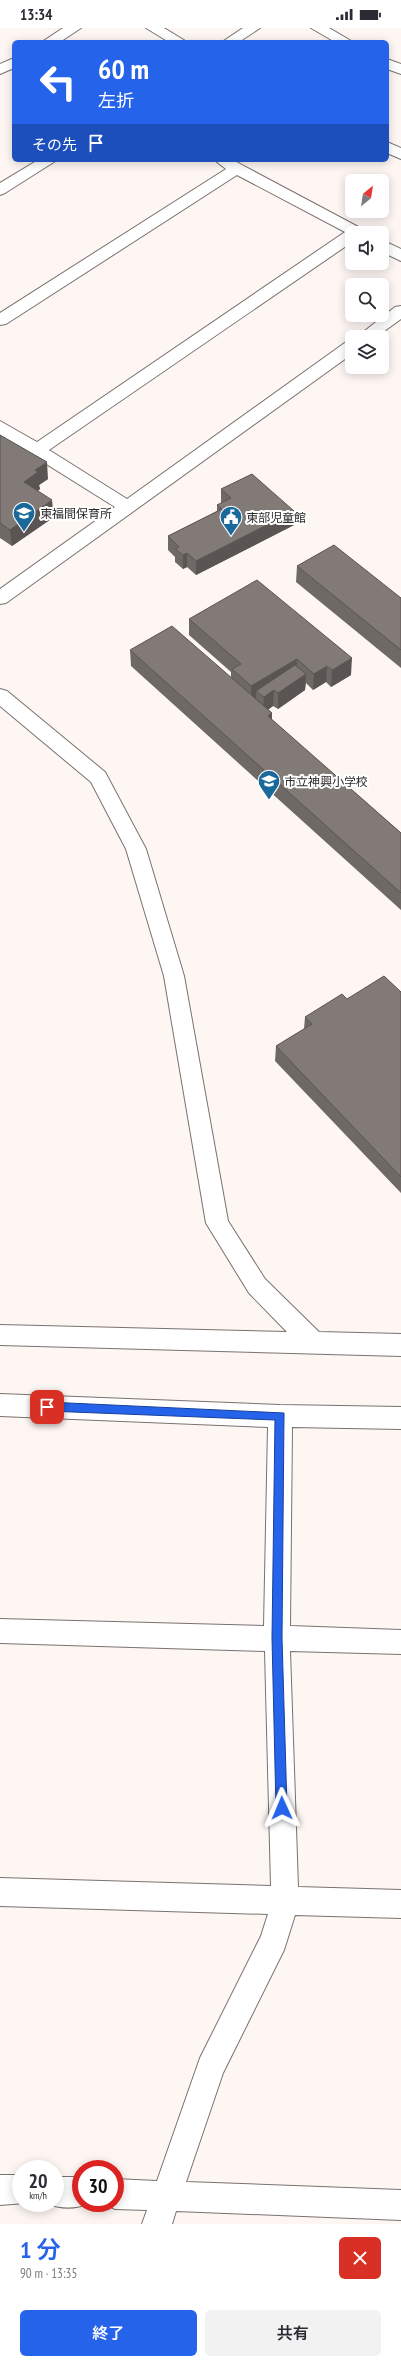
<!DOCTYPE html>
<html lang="ja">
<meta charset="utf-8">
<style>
:root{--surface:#fff;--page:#f2f2f3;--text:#2b2b33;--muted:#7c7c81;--accent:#2563eb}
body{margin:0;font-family:"PT Sans Narrow","Noto Sans JP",sans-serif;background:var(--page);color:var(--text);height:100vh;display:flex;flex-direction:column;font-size:15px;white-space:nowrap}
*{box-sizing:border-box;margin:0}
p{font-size:13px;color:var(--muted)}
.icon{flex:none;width:22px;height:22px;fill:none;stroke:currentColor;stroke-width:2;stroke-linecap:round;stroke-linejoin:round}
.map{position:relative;height:2196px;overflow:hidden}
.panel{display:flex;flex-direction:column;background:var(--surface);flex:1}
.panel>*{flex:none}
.guide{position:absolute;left:12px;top:12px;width:377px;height:122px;border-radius:6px;box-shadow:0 2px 10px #0003;background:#2563eb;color:#fff;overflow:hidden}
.needle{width:26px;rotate:30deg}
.buttons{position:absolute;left:345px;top:146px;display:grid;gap:8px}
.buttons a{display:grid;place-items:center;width:44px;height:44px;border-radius:6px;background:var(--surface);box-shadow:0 2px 10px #0003;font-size:20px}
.speed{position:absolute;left:12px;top:2132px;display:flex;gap:8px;font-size:20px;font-weight:700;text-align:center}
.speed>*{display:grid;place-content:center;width:52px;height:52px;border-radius:50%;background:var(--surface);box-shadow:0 2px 10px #0003;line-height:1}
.speed small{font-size:10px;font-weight:400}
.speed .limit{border:6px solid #d22;background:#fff;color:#111}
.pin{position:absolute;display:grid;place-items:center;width:34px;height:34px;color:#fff;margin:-17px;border-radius:8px;box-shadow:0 2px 6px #0006}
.me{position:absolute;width:44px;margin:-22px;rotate:359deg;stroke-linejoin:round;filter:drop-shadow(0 0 3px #0008)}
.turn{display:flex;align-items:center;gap:14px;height:84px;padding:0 20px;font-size:18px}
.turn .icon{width:52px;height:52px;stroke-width:2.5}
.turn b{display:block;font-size:28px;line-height:34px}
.then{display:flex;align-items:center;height:38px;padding:0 20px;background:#0003;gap:8px;font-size:15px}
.round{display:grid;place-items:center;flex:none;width:42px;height:42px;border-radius:6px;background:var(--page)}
.headline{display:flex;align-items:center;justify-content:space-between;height:68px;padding:0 20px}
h1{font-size:24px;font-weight:600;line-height:30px;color:var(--accent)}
.button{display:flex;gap:8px;margin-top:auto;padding:8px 20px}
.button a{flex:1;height:46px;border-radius:6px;background:var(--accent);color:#fff;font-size:16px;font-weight:600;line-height:46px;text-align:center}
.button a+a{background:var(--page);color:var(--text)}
.status{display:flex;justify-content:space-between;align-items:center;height:28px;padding:0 20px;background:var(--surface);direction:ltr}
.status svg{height:11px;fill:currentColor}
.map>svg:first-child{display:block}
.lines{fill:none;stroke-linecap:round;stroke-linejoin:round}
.minor-casing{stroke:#79726f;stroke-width:2}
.minor{fill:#fff;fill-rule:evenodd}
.wall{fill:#6f6966}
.shaded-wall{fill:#5a5553}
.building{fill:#817a77;stroke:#5a5553}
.route{fill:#2563eb;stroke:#184099}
.labels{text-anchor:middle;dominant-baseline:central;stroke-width:4;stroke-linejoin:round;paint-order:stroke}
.poi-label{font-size:12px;fill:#2d2a29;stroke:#fff;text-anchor:start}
</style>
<div class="status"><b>13:34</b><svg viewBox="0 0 49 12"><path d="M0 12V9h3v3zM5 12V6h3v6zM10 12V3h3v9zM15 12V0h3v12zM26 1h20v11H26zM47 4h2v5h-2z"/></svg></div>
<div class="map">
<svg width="401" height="2196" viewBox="0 0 401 2196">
<rect width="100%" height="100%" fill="#fef6f3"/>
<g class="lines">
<!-- minor casing -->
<g class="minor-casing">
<g id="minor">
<polygon points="63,0 81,0 60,14 42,14"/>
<polygon points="146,0 164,0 187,14 169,14"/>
<polygon points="243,0 260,0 239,14 222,14"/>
<polygon points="311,0 329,0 353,14 335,14"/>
<polygon points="14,30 14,40 0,46 0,36"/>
<polygon points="387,31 401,36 401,46 387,41"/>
<polygon points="387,114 401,120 401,131 387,125"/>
<polygon points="38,132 57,132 5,165 0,167 0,155"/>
<polygon points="219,132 233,132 242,137 364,202 366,205 352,205 352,214 49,422 127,471 346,314 352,313 352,326 6,575 0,576 0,561 115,479 0,407 0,393 37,414 345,204 237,147 6,296 0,297 0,285 226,141 217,134"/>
<polygon points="382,212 401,221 401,233 382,224"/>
<polygon points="401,278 401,291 376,309 357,309 395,279"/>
<polygon points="0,661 7,663 105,744 146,821 184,948 228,1193 265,1251 319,1304 401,1306 401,1328 0,1317 0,1297 287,1304 249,1265 206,1195 164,948 126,821 91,754 0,678"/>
<polygon points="0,1366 280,1377 401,1379 401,1401 292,1399 290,1598 401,1602 401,1626 290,1623 298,1859 401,1862 401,1890 295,1887 284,1922 223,2045 186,2154 401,2162 401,2192 176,2183 172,2196 142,2196 147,2182 115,2181 105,2176 115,2175 115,2151 157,2153 200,2030 261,1908 268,1886 0,1878 0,1850 271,1858 265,1623 0,1615 0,1591 264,1598 268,1399 0,1388"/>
<polygon points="0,2147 21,2147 21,2175 25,2175 0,2177"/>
<path d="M55,2149H81V2175H90C76,2181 60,2181 46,2175H55Z"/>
</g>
</g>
<!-- minor -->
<use href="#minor" class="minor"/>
</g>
<!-- wall -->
<g class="wall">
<polygon points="0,407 48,451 39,457 40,461 38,463 54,489 12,518 0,510"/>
<polygon points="221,461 294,497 196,547 187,539 183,541 175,534 175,529 168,522 168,508 217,483 217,477 221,476"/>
<polygon points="297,538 401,570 401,640 296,554"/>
<polygon points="189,591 351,647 331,659 326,654 313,662 306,655 305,662 278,681 273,678 268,682 272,685 272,692 401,805 401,882 131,638 130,622 231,650 231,644 189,607"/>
<polygon points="401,964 401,1165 275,1033 276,1018 304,1001 305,989 347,971"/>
</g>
<!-- shaded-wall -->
<g class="shaded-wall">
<polygon points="47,434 48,451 39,457 40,461 26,471 24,454 35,442"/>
<polygon points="52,472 54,489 12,518 10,502"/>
<polygon points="294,483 294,497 196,547 196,533"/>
<polygon points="187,525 187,539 183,541 183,527"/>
<polygon points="352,630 351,647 331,659 332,642"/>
<polygon points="297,631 296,647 256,663 256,671 251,675 251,658"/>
<polygon points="327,638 326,654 313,662 314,646"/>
<polygon points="306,646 305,662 278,681 278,665"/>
<polygon points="274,662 273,678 263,685 264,669"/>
<polygon points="272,685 271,702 268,688"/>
</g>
<!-- building -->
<g class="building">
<polygon points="0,407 47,434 35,442 38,444 24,454 52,472 10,502 0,495"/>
<polygon points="252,446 294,483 196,533 187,525 183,527 175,521 179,519 168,508 222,481 217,477 231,470 221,461"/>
<polygon points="334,517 401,570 401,622 297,538"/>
<polygon points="257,552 352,630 332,642 327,638 314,646 297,631 251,658 232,641 241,636 189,591"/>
<polygon points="172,598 272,685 268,688 401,805 401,865 130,622"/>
<polygon points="295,637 306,646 278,665 274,662 264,669 256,663"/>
<polygon points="384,948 401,964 401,1149 276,1018 312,996 305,989 342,966 347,971"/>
</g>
<!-- route -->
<polygon class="route" points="47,1374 284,1385 282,1610 287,1780 286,1784 282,1786 276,1780 272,1610 275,1392 47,1383 42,1379"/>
<!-- icons -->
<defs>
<g id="school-pin" transform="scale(1.15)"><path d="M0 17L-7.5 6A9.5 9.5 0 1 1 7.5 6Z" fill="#1b699b" stroke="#fff"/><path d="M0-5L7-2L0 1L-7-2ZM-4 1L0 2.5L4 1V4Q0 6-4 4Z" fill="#fff"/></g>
<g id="civic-pin" transform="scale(1.15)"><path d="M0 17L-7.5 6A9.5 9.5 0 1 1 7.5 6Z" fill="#1b699b" stroke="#fff"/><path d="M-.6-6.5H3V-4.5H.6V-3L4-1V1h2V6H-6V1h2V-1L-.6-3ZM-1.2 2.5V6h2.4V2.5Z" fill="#fff"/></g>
</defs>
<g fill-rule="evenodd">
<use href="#school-pin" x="24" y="485"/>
<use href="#civic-pin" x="231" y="489"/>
<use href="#school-pin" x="269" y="753"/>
</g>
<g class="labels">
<!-- poi labels -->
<g class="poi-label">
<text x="40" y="485">東福間保育所</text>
<text x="246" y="489">東部児童館</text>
<text x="284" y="753">市立神興小学校</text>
</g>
</g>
</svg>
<div class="buttons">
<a><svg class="needle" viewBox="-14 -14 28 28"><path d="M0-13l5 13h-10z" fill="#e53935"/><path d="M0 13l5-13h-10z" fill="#7c7c81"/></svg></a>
<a><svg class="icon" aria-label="sound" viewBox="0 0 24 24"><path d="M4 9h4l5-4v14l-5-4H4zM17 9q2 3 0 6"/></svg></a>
<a><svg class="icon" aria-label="search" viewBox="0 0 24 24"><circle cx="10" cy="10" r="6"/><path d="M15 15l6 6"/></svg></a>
<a><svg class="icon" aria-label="layers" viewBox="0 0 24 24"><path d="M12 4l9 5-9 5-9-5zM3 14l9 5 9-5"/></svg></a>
</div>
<div class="speed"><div>20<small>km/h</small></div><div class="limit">30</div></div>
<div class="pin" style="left:47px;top:1379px;background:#d93025"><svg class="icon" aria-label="arrive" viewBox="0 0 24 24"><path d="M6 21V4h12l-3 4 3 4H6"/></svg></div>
<svg class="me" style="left:282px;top:1780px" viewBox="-20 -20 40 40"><path d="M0-17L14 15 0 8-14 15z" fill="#2563eb" stroke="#fff" stroke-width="4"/></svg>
<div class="guide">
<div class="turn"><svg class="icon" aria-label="left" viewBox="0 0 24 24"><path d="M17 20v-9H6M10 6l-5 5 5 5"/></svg><div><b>60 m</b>左折</div></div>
<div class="then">その先<svg class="icon" aria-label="arrive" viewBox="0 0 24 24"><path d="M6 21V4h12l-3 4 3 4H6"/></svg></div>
</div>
</div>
<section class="panel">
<div class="headline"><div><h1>1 分</h1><p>90 m · 13:35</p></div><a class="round" style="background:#d93025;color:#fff"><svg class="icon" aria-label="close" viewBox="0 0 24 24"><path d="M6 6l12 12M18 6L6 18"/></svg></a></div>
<div class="button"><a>終了</a><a>共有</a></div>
</section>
